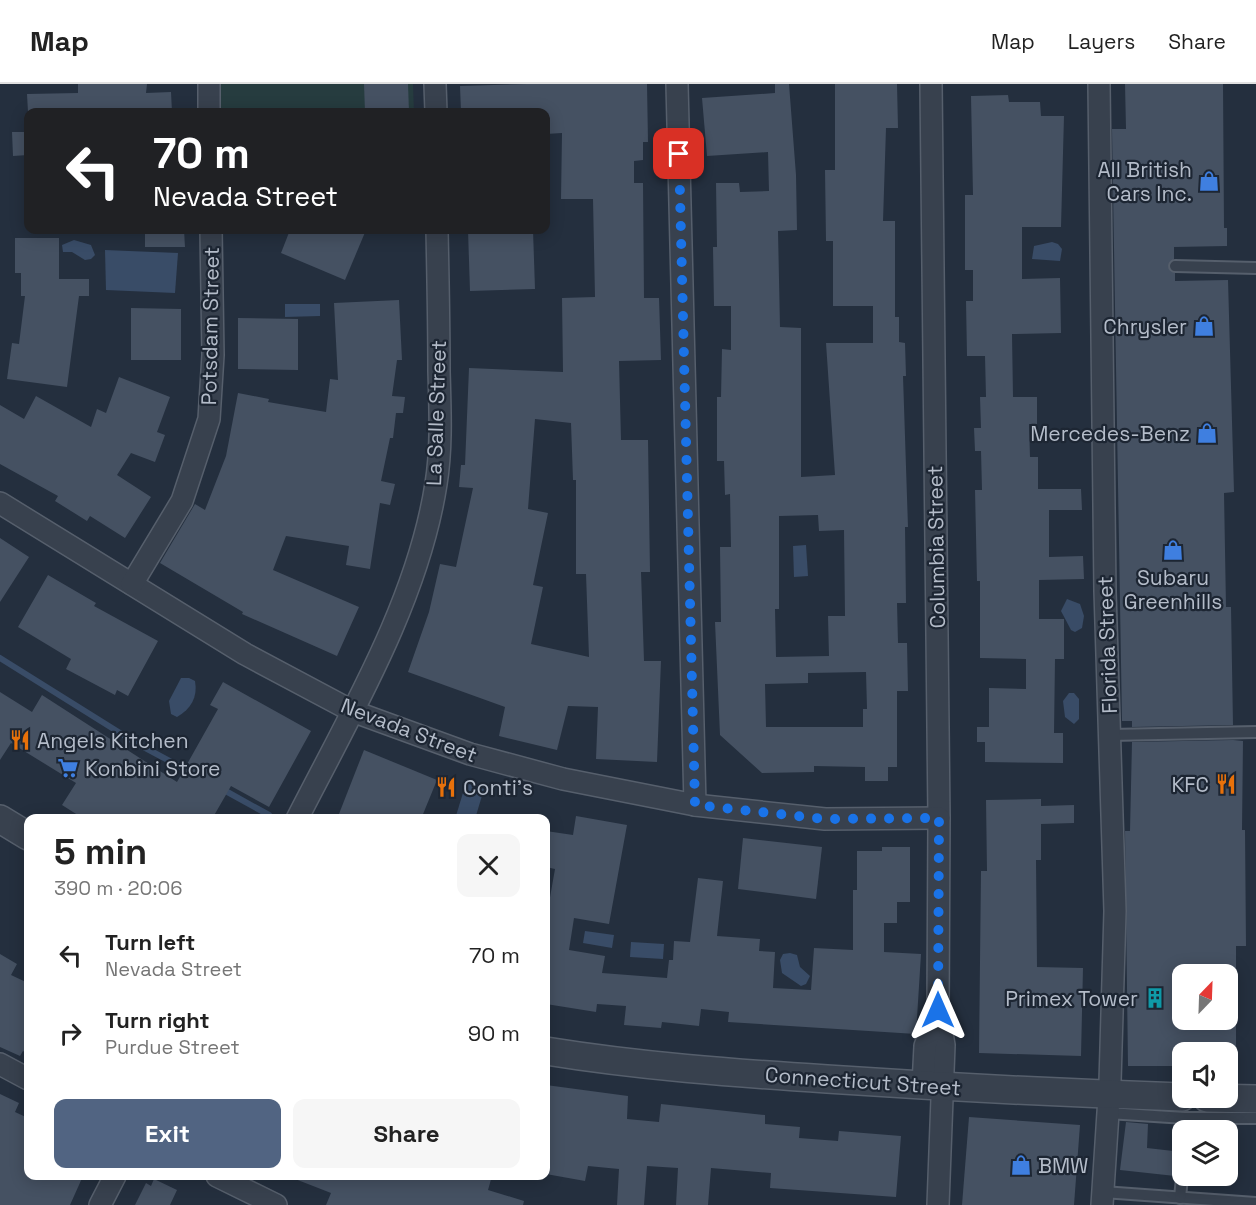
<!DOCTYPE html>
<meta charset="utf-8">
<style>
:root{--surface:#fff;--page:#f6f6f6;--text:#222;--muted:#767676;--line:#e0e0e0;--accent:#516482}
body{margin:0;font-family:"Space Grotesk",sans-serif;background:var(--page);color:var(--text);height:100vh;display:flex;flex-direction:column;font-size:22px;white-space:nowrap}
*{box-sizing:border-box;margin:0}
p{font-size:20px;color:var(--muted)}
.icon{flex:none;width:33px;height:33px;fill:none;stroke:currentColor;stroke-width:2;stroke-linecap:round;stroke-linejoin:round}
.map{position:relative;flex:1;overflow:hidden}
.side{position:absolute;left:24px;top:730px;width:526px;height:366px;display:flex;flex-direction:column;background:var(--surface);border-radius:12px;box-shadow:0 3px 15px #0003}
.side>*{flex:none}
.guide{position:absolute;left:24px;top:24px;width:526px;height:126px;border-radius:12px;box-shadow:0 3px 15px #0003;background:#202124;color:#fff;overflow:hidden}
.needle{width:39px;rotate:23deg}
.buttons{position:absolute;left:1172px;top:880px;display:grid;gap:12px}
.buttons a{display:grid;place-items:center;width:66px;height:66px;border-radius:12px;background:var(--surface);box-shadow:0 3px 15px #0003;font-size:30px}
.pin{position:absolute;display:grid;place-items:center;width:51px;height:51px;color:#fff;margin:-26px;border-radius:12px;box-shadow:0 3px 9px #0006}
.me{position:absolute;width:66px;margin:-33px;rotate:0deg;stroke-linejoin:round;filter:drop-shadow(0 0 4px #0008)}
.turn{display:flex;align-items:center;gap:21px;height:126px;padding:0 30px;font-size:27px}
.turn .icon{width:78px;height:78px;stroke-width:2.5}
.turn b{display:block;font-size:42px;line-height:51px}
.round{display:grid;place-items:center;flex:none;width:63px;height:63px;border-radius:12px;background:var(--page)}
.overview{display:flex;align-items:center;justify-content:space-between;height:102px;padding:0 30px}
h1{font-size:36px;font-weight:700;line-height:45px}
.button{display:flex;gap:12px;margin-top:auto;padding:12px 30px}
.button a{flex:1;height:69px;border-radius:12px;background:var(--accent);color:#fff;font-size:24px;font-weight:700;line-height:69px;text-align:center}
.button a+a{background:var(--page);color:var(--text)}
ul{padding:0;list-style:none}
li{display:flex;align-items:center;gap:18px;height:78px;padding:0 30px}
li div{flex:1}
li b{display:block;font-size:22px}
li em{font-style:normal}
header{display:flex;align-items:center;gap:36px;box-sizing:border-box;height:84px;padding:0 30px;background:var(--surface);border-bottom:2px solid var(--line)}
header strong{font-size:28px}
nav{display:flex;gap:33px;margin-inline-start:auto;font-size:21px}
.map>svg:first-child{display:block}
.green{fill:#263c3f}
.water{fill:#394c67}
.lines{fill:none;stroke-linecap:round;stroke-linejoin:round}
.stream{stroke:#394c67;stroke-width:6}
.building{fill:#455162;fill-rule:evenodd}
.service-casing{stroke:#565f6c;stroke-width:14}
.minor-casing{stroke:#565f6c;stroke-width:24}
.tertiary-casing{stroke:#565f6c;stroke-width:30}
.service{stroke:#38414e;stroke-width:10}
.minor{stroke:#38414e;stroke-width:21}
.tertiary{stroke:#38414e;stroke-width:27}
.route{stroke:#1a73e8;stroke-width:10;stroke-dasharray:0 18}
.labels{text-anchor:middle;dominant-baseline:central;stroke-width:4.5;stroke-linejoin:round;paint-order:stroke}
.poi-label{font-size:21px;fill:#b4bcc9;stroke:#1d2633;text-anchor:end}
.street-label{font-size:21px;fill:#b4bcc9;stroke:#1d2633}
</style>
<header>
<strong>Map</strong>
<nav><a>Map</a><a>Layers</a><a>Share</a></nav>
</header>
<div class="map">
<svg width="1256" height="1121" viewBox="0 0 1256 1121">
<rect width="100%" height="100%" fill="#242f3e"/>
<!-- green -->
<polygon class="green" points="221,0 413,0 414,28 220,28"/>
<!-- water -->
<g class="water">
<polygon points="74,156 91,161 95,171 91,175 85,176 72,168 63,168 62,161"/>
<polygon points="1052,158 1058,160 1062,165 1060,177 1032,175 1034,162"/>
<polygon points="105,166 178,169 175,209 106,206"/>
<polygon points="285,220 320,220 320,232 285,233"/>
<polygon points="806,461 808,492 794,493 793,462"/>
<polygon points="1067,515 1080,520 1084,532 1082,544 1075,548 1071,546 1061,527"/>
<path d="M181,594H189L195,597C198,613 191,625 177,633L171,630L169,617Z"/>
<polygon points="1069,609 1074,609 1079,615 1079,635 1074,640 1065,633 1063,617"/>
<polygon points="466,699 484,705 475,735 455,735"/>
<polygon points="585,847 614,851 612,864 583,859"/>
<polygon points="631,858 664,860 663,875 630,873"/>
<polygon points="790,869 797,871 800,883 810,892 806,900 801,902 782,889 780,876 783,870"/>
</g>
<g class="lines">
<!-- stream -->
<g class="stream">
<polyline points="0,574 136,659 192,689"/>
<polyline points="222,705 269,731"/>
</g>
</g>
<!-- building -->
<g class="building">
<polygon points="78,0 147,0 146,9 171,8 172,28 28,28 27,10 78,9"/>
<polygon points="364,0 408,0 409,28 365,28"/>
<path d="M527,0H647L648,58H643V76L634,77V99H643L644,214H659L661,276L619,277L621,356H648L650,488H641L644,577H661L657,678L596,675L598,623L568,622L557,666L499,652L505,623L408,588L429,528L440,480L456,483L473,404L459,403L461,381H465L469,284L563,288L562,214L595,213L593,115H561L562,49L546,50V28H461L460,2ZM535,335L571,339L573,396H576V490H586L589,573L531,560L543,503L533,501L548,429L528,425Z"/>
<path d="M775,0H789L796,91L797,146L778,147L780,243L801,244V393L835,391L826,259H873V222H833V157H826L825,86H835V0H897L898,44H886L883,137H895V233H899V258L905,259L906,292H903L908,443H905L906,519H897L898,559H907L908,607H897V683H888V697H865V683L814,682V688L762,689L720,651L715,538H721L720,463H731L730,410L725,411L724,377H717V313H721L722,265L731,266V222H714L713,163H717L716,99H739L740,108L769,107L768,68L707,72L702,14L775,9ZM818,431L819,447L844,446L845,532H828L829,572L776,573L775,525H779V432ZM866,588L867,625H863V643H766L765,600L808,599V589Z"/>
<polygon points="1125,0 1223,0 1224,144 1227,144 1227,162 1174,163 1174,175 1168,182 1175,189 1175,197 1228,196 1234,408 1224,409 1226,523 1231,523 1233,641 1132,643 1132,637 1122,637 1112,45 1126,45"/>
<polygon points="1008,11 1009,18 1040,18 1041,32 1064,32 1061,143 1022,143 1022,195 1060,194 1061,249 1012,250 1013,313 1037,313 1037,340 1029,340 1030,373 1038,373 1038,405 1081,405 1082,426 1049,426 1049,473 1083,472 1084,495 1039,496 1039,535 1064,535 1064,575 1055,575 1054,649 1063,649 1063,679 985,678 985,658 977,658 977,643 989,643 989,604 1026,605 1026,575 980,574 980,497 977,497 975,406 982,406 981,367 975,367 974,344 981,344 980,313 986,313 985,272 967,272 966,217 973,217 973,186 965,186 965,111 973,111 971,12"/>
<polygon points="12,48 28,48 28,71 13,72"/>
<polygon points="145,146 184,146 185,163 145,163"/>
<polygon points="290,146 366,146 345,196 281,169"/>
<polygon points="468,146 533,146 535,205 470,207"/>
<polygon points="15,154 59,154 59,195 89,195 89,212 79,212 67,303 7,295 12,259 19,260 25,212 21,212 21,189 15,189"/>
<polygon points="399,216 402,276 397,276 392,312 405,313 403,329 396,329 393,354 390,354 381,397 395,400 390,421 380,419 370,485 346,481 349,462 286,452 273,486 359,523 337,572 242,530 243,528 160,479 195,420 205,426 226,372 238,309 269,315 268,318 326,328 330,295 338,296 334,219"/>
<polygon points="131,224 181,225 181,276 131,276"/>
<polygon points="238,234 298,235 298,286 238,285"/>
<polygon points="119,293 170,313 157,348 165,351 155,378 131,369 117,391 151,413 125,454 90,432 87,437 55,417 58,412 0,380 0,321 24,335 36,312 91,343 97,325 106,329"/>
<polygon points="0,454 29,473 0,518"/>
<polygon points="48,491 96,519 94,522 158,557 128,612 117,606 115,611 66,585 71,575 18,543"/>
<polygon points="223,598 311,647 269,723 231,702 212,735 84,735 62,721 76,699 11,659 0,676 0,608 32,628 42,611 177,698 218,625 210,621"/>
<polygon points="1233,656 1243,657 1242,746 1245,746 1246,862 1236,862 1236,891 1182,891 1182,936 1236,936 1236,969 1182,969 1182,982 1128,982 1125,747 1130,747 1132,658"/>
<polygon points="364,666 437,696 421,735 337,735"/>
<polygon points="1041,715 1041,722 1074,721 1074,739 1041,740 1041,776 1036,776 1037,883 1083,884 1081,972 979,969 981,787 987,787 986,716"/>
<polygon points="576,732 627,741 609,840 574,834 569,866 605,872 602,889 667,894 669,876 673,876 674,857 690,858 698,794 723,797 717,852 760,855 759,867 775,868 773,904 811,906 814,864 853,866 853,806 857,806 857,767 882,767 882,763 910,763 910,818 897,818 897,839 884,839 884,868 921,870 916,950 728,938 729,928 701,925 699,942 662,938 661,944 624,941 626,922 597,920 596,928 546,920 546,836 555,785 546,783 546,747 573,751"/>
<polygon points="743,754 822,763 816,815 738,805"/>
<polygon points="0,870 17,880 11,891 28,899 28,970 23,967 20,972 0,963"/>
<polygon points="546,1001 628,1012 627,1035 659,1038 661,1020 765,1031 765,1040 800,1043 799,1054 838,1057 839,1047 901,1052 896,1113 770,1104 771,1089 711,1084 708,1121 676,1121 678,1084 647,1082 644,1121 617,1121 619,1085 588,1082 585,1097 546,1090"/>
<polygon points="0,1010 19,1019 15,1028 28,1034 28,1092 83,1092 70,1121 0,1121"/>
<polygon points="969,1033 1080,1041 1074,1121 962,1121"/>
<polygon points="1126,1038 1148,1040 1147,1064 1182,1068 1182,1086 1175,1092 1120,1086"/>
<polygon points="492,1092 488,1106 524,1117 523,1121 326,1121 331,1109 290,1093"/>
<polygon points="154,1095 177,1106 170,1121 135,1121 146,1099 151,1102"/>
</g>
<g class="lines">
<!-- service casing -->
<g class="service-casing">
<g id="service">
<polyline points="1175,182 1256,184"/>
<polyline points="1110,651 1256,648"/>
<polyline points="1108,1029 1185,1034 1256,1034"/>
<polyline points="1103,1108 1256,1119"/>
<polyline points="1180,1114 1182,1093"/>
</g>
</g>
<!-- minor casing -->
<g class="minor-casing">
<g id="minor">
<polyline points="209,0 209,28"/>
<polyline points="435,0 436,28"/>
<polyline points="677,0 695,721"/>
<polyline points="931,0 939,734 938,926 944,961 938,1121"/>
<polyline points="1099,0 1105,507 1115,827 1110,998 1102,1121"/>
<polyline points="0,419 245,570 352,627 470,670 563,695 695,721 825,735 939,734"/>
<polyline points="132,500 182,417 209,335 213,271 211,146"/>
<path d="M297,735C350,631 418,517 436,400C442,363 440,324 439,287C439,240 438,193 437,146"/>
<polyline points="0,980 28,995"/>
<polyline points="923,1001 925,962 937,929"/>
<polyline points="217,1092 276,1121"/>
<polyline points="100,1121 115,1092"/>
</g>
</g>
<!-- tertiary casing -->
<g class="tertiary-casing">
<g id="tertiary">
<polyline points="0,735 28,752"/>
<path d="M546,967C639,982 733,989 827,995C945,1003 1064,1009 1182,1013"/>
<polyline points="1207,1014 1256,1015"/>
</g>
</g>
<!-- service -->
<use href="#service" class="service"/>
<!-- minor -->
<use href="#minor" class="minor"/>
<!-- tertiary -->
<use href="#tertiary" class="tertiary"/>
</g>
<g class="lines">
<!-- route -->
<polyline class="route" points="679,70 695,721 825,735 939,734 938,926"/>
</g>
<!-- icons -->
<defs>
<g id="shop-bare" transform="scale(1.62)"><path d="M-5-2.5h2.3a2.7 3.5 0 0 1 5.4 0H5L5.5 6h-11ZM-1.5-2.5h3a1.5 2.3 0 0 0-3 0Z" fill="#3f7fe0" stroke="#1d2633" stroke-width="2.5" paint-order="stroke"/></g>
<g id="restaurant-bare" transform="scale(1.62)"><path d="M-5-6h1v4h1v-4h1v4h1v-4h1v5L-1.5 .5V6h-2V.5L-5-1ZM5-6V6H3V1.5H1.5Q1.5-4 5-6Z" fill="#e8710a" stroke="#1d2633" stroke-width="2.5" paint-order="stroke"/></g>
<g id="supermarket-bare" transform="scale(1.62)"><path d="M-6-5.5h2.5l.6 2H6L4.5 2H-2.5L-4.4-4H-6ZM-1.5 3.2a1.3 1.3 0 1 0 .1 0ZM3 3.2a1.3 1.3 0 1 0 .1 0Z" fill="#3f7fe0" stroke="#1d2633" stroke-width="2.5" paint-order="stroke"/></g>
<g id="building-bare" transform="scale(1.62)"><path d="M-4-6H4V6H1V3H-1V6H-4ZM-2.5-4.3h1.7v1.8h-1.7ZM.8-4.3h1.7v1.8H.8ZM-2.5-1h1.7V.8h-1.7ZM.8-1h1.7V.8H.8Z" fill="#0f9aa8" stroke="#1d2633" stroke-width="2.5" paint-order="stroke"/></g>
</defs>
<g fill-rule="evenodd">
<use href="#shop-bare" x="1209" y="97"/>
<use href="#shop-bare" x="1204" y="242"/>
<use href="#shop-bare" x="1207" y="349"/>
<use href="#shop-bare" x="1173" y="466"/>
<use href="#restaurant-bare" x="20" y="656"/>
<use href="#supermarket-bare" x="68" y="684"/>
<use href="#restaurant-bare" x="1226" y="700"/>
<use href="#restaurant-bare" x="446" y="703"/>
<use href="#building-bare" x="1155" y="914"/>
<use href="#shop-bare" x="1021" y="1081"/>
</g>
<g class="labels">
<!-- poi labels -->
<g class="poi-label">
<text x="1192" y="85">All British<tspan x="1192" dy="24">Cars Inc.</tspan></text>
<text x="1187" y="242">Chrysler</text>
<text x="1190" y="349">Mercedes-Benz</text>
<text x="1173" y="493" text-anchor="middle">Subaru<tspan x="1173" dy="24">Greenhills</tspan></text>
<text x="37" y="656" text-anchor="start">Angels Kitchen</text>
<text x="85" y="684" text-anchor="start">Konbini Store</text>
<text x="1209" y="700">KFC</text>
<text x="463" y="703" text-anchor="start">Conti's</text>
<text x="1138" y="914">Primex Tower</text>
<text x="1038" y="1081" text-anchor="start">BMW</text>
</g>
<!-- street labels -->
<g class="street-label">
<text transform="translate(210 242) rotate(-89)">Potsdam Street</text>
<text transform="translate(436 329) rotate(-88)">La Salle Street</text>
<text transform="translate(936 463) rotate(-91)">Columbia Street</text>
<text transform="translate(1107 561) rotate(-92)">Florida Street</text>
<text transform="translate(409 646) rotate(21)">Nevada Street</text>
<text transform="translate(863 997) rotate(4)">Connecticut Street</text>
</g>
</g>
</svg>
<div class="buttons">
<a><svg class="needle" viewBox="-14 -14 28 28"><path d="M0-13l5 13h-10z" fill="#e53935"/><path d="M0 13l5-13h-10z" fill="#767676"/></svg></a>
<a><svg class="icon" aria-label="sound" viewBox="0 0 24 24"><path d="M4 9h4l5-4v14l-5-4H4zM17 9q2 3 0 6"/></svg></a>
<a><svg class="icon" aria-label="layers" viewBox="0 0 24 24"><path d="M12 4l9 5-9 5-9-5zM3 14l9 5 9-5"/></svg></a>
</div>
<div class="pin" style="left:679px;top:70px;background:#d93025"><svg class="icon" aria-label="arrive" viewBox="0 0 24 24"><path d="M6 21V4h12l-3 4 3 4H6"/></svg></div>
<svg class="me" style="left:938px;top:926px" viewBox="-20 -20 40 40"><path d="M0-17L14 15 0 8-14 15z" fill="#1a73e8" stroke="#fff" stroke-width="4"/></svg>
<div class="guide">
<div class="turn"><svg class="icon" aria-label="left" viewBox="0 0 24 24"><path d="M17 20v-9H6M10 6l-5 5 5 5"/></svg><div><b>70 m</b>Nevada Street</div></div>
</div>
<section class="side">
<div class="overview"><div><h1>5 min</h1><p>390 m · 20:06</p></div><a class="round"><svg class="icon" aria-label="close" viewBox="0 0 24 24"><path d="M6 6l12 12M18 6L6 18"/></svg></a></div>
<ul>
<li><svg class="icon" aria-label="left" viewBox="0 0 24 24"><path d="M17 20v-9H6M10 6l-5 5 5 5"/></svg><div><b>Turn left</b><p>Nevada Street</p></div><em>70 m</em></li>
<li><svg class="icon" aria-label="right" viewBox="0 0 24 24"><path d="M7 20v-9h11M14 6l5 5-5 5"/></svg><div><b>Turn right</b><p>Purdue Street</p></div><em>90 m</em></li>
</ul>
<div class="button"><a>Exit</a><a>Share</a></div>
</section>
</div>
